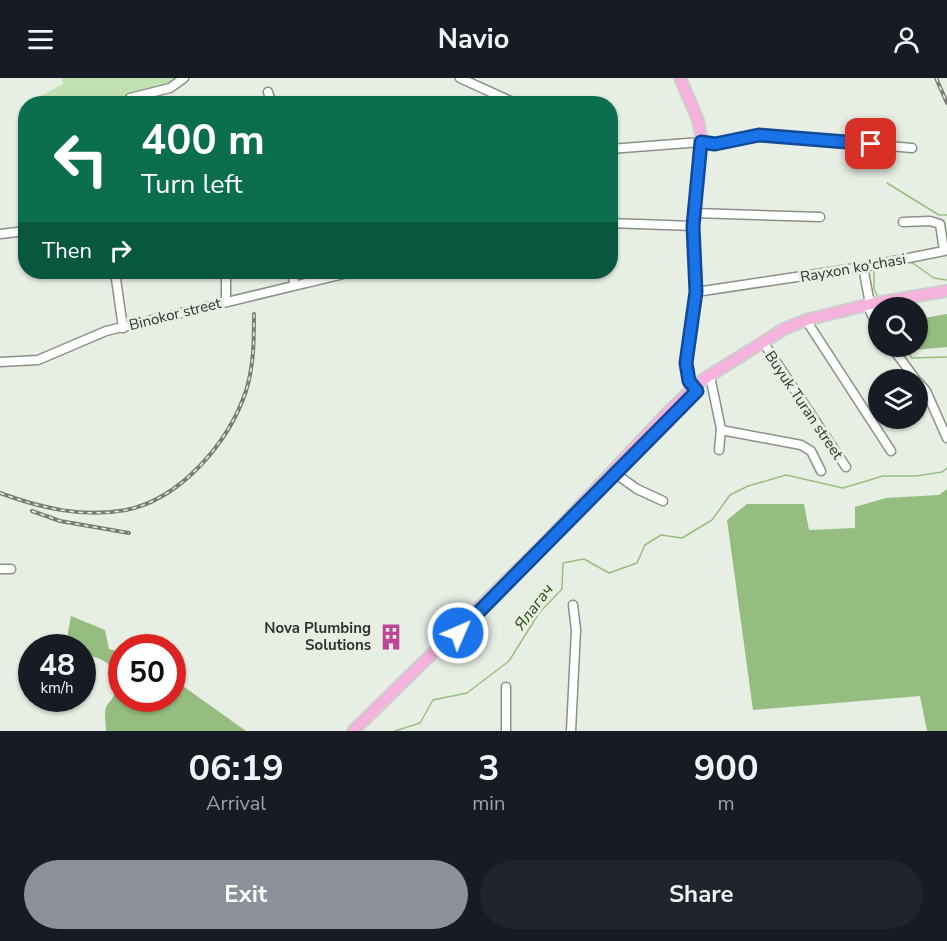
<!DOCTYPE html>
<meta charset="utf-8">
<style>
:root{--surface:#171b24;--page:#20242c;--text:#f1f3f6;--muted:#9ea1a6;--accent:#8c9099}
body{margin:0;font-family:"Nunito Sans",sans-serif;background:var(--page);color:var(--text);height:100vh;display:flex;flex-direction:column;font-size:22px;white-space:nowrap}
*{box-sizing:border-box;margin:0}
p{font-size:20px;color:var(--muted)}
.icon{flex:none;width:33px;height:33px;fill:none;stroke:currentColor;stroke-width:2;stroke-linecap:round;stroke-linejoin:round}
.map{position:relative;height:653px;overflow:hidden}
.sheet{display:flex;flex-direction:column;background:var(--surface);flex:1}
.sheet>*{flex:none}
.top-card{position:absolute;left:18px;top:18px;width:600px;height:183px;border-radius:24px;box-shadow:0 2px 4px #0004;background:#0b6e4f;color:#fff;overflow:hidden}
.buttons{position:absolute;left:868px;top:219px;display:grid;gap:12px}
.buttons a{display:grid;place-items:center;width:60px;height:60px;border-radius:50%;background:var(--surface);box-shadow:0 2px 4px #0004;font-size:30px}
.speed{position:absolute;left:18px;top:556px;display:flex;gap:12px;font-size:30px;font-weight:700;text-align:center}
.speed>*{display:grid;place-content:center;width:78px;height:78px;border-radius:50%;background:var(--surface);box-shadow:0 2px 4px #0004;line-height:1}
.speed small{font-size:15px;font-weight:400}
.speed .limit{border:9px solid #d22;background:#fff;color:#111}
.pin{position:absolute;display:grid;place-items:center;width:51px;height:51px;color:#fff;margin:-26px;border-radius:12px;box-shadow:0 3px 9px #0006}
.me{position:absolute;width:66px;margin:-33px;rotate:45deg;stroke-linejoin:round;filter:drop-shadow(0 0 4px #0008)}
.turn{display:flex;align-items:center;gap:21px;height:126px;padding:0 24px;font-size:27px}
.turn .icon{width:78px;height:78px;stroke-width:2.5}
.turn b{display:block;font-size:42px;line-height:51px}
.then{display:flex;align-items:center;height:57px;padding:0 24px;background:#0003;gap:12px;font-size:22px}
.eta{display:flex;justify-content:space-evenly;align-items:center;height:102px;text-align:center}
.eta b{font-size:36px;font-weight:700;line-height:42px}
.action{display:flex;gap:12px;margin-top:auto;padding:12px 24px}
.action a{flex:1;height:69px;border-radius:36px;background:var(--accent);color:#fff;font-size:24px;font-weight:700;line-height:69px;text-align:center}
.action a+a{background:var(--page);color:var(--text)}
header{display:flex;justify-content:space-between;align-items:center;height:78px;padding:0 24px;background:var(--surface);font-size:27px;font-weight:700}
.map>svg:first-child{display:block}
.green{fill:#c2e1b1}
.forest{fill:#96bd80}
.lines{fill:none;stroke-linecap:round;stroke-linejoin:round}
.stream{stroke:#98be81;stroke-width:1.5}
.minor-casing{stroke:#899086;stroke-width:11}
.major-casing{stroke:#cdcecd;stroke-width:14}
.minor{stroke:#fff;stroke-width:8}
.major{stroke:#f4b2dc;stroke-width:10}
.rail-casing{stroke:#787c75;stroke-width:4}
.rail{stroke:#e7eee3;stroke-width:1.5;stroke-dasharray:4.5;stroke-linecap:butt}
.route-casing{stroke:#114b97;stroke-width:15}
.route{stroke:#1a73e8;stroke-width:10}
.labels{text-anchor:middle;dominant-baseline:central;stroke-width:6;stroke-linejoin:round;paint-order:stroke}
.street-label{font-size:15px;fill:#30322e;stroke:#e7eee3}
.poi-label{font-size:15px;font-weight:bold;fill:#30322e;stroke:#e7eee3;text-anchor:end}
.water-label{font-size:16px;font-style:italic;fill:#284b0b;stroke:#e7eee3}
</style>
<header><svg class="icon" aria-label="menu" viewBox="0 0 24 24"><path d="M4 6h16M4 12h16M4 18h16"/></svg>Navio<svg class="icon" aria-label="person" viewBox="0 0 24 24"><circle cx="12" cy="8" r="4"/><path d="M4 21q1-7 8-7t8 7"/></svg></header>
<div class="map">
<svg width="947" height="653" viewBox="0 0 947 653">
<rect width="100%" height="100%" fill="#e7eee3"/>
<!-- green -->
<polygon class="green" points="62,0 175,0 166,6 128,15 113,25 26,26 63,6"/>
<!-- forest -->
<g class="forest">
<polygon points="947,236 947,269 914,272 913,269 918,268 918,241"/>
<polygon points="947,411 947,653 927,653 920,618 753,632 727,442 747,426 804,426 809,452 855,450 855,429 886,420 939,417"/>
<path d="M71,538L105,552L109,571L120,574L122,621H172L173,601L246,653H106C106,646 104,636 106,629C108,625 113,621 114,617C123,592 105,578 83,577L82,570H55L56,557L67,560Z"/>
</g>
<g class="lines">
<!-- stream -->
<g class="stream">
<polyline points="887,105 939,137 947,137"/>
<polyline points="902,186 911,184 934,200 947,202"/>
<polyline points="874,191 874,211 879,221"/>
<polyline points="905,268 912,280 947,279"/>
<polyline points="395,653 420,645 433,622 467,615 509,583 539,535 562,511 563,485 584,481 609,495 637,485 645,467 661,457 682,460 712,442 730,417 748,408 786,397 843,410 883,398 916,398 942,394 947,390"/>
</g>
<!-- minor casing -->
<g class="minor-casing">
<g id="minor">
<polyline points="460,0 517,26"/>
<polyline points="268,14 272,26"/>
<polyline points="125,26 130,20 170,10 184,0"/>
<polyline points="610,71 701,64 715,66 759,57 912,70"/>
<polyline points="694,135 820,139"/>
<polyline points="610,145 693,148"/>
<polyline points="0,156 26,153"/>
<polyline points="863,189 870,226"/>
<polyline points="115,194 123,250"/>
<polyline points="226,194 226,223"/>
<polyline points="291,194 295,207"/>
<polyline points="696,214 863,189 944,173 940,146 930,143 903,144"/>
<polyline points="867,227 879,251"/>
<polyline points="806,242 891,373"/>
<polyline points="763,264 846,389"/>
<polyline points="891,268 916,302"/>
<polyline points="0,284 38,282 106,253 352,194"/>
<polyline points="710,298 721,351 719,372"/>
<polyline points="918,304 926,313 947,360"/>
<polyline points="721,352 801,367 811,373 821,393"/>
<polyline points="616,396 637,411 663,423"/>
<polyline points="0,491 11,491"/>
<polyline points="506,653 506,609"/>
<polyline points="571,653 576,552 573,527"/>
</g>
</g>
<!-- major casing -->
<g class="major-casing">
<g id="major">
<polyline points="680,0 698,42 701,58 693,148 696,214 686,285 689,303 696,312"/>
<polyline points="353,653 545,465 671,331 701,303 784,251 806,242 875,225 947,213"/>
</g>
</g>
<!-- minor -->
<use href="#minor" class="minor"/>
<!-- major -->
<use href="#major" class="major"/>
<!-- rail casing -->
<g class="rail-casing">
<g id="rail">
<polyline points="936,0 947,25"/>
<path d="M0,415C41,430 82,440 126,432C181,421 229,364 246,313C254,287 254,262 254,236"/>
<polyline points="32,433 60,443 129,455"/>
</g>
</g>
<!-- rail -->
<use href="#rail" class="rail"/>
</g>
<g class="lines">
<!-- route casing -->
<g class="route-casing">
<polyline id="route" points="458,555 697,313 689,303 686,285 696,214 693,148 701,64 715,66 759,57 871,66"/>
</g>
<!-- route -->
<use href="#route" class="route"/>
</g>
<!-- icons -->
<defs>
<g id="building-bare" transform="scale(2.07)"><path d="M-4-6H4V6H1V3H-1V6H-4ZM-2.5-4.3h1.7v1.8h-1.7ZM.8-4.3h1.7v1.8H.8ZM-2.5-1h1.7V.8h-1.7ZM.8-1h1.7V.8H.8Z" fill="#be4496" stroke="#e7eee3" stroke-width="2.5" paint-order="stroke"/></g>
</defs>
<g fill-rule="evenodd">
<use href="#building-bare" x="391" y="559"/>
</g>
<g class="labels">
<!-- street labels -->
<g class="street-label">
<text transform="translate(853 190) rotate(-10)">Rayxon ko'chasi</text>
<text transform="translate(175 236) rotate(-14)">Binokor street</text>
<text transform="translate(804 327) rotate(56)">Buyuk Turan street</text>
</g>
<!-- poi labels -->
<g class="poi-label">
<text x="371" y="550">Nova Plumbing<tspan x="371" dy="17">Solutions</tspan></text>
</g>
<!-- water labels -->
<g class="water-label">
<text transform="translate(534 529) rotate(-53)">Ялагач</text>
</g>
</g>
</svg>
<div class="buttons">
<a><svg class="icon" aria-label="search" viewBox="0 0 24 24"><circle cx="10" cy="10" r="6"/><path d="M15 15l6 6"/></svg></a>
<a><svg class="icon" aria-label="layers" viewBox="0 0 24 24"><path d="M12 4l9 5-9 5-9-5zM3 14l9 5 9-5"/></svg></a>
</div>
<div class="speed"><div>48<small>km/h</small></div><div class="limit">50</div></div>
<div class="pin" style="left:871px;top:66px;background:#d93025"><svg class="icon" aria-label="arrive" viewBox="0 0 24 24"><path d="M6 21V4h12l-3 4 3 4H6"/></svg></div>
<svg class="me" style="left:458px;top:555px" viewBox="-20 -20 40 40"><circle r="17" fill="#1a73e8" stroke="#fff" stroke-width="3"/><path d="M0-11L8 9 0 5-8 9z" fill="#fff"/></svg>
<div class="top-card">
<div class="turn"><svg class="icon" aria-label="left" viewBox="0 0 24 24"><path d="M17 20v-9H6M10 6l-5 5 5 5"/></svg><div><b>400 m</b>Turn left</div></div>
<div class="then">Then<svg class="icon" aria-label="right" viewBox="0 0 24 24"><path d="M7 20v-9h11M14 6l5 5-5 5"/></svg></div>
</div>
</div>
<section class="sheet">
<div class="eta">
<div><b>06:19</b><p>Arrival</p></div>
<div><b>3</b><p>min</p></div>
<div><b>900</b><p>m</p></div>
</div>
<div class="action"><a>Exit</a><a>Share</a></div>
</section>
